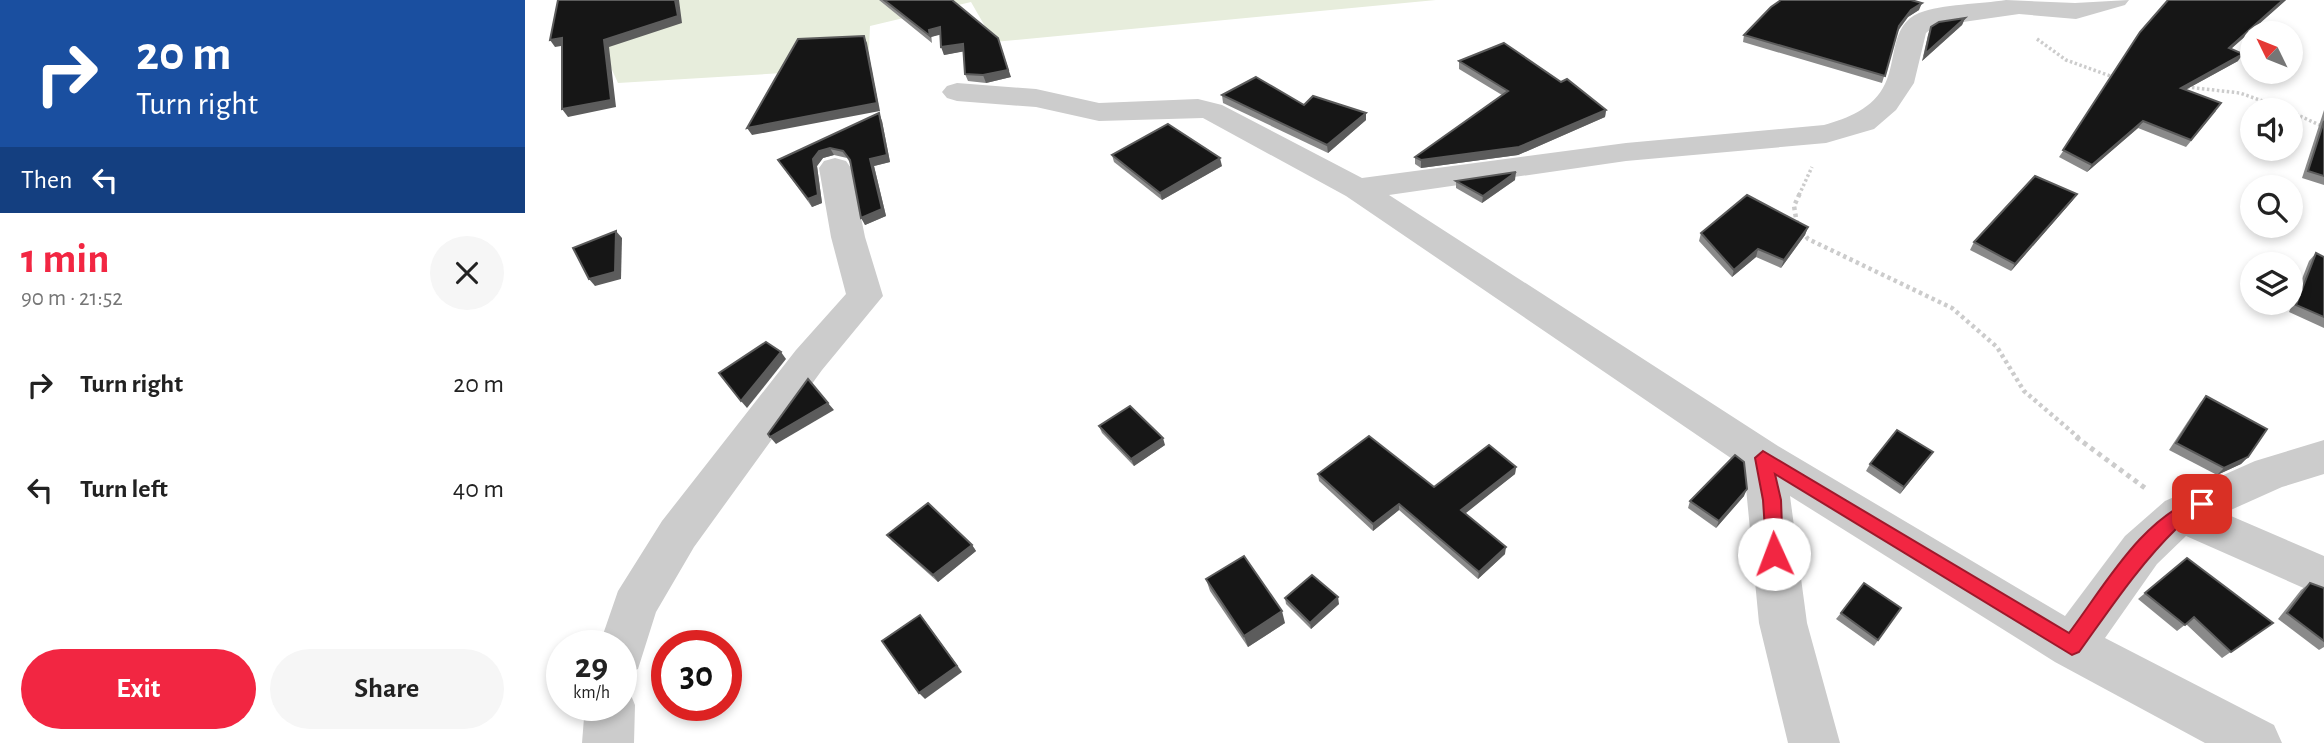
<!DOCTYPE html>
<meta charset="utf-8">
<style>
:root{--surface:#fff;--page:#f6f6f6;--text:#222;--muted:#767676;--accent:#f22642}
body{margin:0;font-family:"Alegreya Sans",sans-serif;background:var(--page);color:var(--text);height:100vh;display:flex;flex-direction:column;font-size:26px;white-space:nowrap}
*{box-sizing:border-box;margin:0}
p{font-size:23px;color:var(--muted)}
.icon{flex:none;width:38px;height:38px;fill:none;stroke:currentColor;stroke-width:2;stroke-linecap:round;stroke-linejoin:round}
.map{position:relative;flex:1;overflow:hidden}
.panel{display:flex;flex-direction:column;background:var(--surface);width:525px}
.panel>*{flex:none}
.top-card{background:#1a4fa0;color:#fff;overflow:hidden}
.needle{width:46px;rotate:313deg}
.tools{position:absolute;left:1715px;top:21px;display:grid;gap:14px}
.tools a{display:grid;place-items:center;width:63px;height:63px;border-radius:50%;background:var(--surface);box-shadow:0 4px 10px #0003;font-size:35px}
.speed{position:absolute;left:21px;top:630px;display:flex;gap:14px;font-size:35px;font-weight:700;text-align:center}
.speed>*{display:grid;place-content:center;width:91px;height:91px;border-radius:50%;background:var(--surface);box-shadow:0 4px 10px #0003;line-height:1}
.speed small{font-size:18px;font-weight:400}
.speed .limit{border:10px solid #d22;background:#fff;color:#111}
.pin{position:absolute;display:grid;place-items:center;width:60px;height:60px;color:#fff;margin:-30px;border-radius:14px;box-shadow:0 4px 10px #0006}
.me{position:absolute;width:77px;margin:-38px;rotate:358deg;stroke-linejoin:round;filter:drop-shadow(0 0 5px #0008)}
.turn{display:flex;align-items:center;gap:24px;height:147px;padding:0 21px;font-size:32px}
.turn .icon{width:91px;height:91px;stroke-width:2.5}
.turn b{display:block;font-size:49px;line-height:60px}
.then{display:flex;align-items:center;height:66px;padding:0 21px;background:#0003;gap:14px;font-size:26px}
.round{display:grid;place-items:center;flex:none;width:74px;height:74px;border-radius:37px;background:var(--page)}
.headline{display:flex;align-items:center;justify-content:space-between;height:119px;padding:0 21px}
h1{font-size:42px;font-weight:700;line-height:52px;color:var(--accent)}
.cta{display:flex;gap:14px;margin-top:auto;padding:14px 21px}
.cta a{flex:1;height:80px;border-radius:42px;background:var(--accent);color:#fff;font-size:28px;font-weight:700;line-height:80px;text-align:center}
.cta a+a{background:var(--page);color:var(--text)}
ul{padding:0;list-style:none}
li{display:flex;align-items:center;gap:21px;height:105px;padding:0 21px}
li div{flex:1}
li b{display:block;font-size:26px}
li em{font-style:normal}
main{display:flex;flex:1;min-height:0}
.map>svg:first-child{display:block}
.green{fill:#e7eddc}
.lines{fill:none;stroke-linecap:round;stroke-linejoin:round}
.path-far2{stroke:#ccc;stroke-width:3.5;stroke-dasharray:2.5 2.5;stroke-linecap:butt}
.path-far1{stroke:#ccc;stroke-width:4.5;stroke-dasharray:3.5 3.5;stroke-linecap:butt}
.path{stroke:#ccc;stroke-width:5;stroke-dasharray:4.5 4.5;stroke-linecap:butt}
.minor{fill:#ccc;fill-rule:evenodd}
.wall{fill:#8a8a8a}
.shaded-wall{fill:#5c5c5c}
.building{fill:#161616;stroke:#5c5c5c;stroke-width:2}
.route{fill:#f22642;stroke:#9d192b;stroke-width:2}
</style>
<main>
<section class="panel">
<div class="top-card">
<div class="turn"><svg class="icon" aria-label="right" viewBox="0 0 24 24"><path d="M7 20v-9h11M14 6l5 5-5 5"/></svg><div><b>20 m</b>Turn right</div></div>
<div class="then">Then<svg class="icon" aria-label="left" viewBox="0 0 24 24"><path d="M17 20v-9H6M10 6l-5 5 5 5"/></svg></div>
</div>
<div class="headline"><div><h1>1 min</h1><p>90 m · 21:52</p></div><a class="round"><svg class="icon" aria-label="close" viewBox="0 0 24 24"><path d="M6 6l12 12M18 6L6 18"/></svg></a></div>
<ul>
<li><svg class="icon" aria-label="right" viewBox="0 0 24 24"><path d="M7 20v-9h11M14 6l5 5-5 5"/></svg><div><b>Turn right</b></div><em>20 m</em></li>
<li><svg class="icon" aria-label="left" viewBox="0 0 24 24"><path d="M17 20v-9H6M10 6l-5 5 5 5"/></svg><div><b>Turn left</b></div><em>40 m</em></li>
</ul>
<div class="cta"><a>Exit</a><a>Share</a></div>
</section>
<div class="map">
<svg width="1799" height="743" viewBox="0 0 1799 743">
<rect width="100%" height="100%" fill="#fff"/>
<!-- green -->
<polygon class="green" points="116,0 911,0 469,42 446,2 345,26 343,68 93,83 72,37"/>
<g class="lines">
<!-- path-far2 -->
<g class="path-far2">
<polyline points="1512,39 1541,60 1591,78"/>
<polyline points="1662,87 1715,93 1763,110"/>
<polyline points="1766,112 1799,127"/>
<polyline points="1274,195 1287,167"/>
</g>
<!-- path-far1 -->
<g class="path-far1">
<polyline points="1272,224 1269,206 1275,193"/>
<polyline points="1277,231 1283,239 1427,308 1472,347 1499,391 1554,438"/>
</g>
<!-- path -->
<polyline class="path" points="1551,437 1620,488"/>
<!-- minor -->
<g class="minor">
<path d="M1481,0L1550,3L1604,0L1600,5L1551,19L1494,14L1410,26L1401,33L1389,83L1371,110L1349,129L1301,143L1101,161L864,195L1253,446L1540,616L1600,536L1640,501L1730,461L1799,440V474L1757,487L1699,513L1799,556V597L1661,536L1632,564L1580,638L1749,725L1757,743H1680L1530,662L1265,496L1282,623L1315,743H1263L1234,623L1219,467L821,196L678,118L574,121L511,107L432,101L422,98L417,92L422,86L432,83L511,89L574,103L673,99L697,105L837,178L1101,143L1299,125C1323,118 1348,109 1360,84C1372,60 1365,25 1394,13C1417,4 1456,4 1481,0Z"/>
<polygon points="310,158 321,161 326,168 340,237 358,296 297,370 169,547 131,612 113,669 96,676 96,646 74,646 93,591 137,521 271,350 321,294 306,237 294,168 299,161"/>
<polygon points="96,685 103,688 110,705 109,743 57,743 60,705 96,705"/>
</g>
</g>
<!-- wall -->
<g class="wall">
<polygon points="354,0 427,0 486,77 461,83 443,81 440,74 439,51 419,55 415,34 406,37 407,43"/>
<polygon points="1643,0 1761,0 1706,49 1713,61 1660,90 1691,111 1661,147 1613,128 1562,172 1534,157"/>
<polygon points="1394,10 1383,17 1373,31 1357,83 1218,42 1219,35"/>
<polygon points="1440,18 1437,25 1397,61 1403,35 1406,27"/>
<polygon points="934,61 1036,82 1081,110 1080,117 993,155 896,168 890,164 890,157 977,95 934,69"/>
<polygon points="697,95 841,113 841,120 803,153 698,103"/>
<polygon points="1799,110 1799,185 1777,178"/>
<polygon points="357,121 365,162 349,166 361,216 340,225 325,163 322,158 309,155 298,158 292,166 297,203 287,207 253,160"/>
<polygon points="587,155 697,166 637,200 589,162"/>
<polygon points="990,180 957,203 931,188 931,181"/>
<polygon points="1547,201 1486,271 1445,250 1449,242"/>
<polygon points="1283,227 1280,235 1256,268 1231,257 1207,277 1174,241 1176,233"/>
<polygon points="1791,253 1799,257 1799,328 1764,312 1784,261"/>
<polygon points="1681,396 1723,457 1716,464 1692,475 1644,450 1675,403"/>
<polygon points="574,426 640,445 609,466 577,433"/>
<polygon points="1408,452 1375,494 1341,471 1345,464"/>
<polygon points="991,467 990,474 940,513 980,554 953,579 874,510 848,531 794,481 793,474 909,487"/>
<polygon points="1219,496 1191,528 1163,508 1165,501"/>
<polygon points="362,535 447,545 451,551 413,582 367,541"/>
<polygon points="1662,558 1748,623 1697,658 1661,624 1652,631 1613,599"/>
<polygon points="681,579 760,623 723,647 685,591"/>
<polygon points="1785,583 1799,588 1799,647 1794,650 1753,619 1776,590"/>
<polygon points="760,598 814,604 786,629 761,604"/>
<polygon points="1376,608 1349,646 1311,619 1316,613"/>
</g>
<!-- shaded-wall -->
<g class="shaded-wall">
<polygon points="150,0 154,0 157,23 84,47 91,107 43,117 37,109 79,40"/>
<polygon points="1758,0 1761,0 1699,55 1704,48"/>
<polygon points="1397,3 1394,10 1383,17 1371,33 1374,26 1386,10"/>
<polygon points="1440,18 1437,25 1397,61 1400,54"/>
<polygon points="415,27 418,34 406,37 407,43 404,30"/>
<polygon points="339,36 342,43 355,111 227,135 222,128"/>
<polygon points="37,38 42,45 30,47 25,40"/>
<polygon points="473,38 486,77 461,83 458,75"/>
<polygon points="438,44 441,51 419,55 416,47"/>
<polygon points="1718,54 1713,61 1651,95 1656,88"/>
<polygon points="1081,110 1080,117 993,155 896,168 896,160"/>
<polygon points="354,113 357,121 365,162 349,166 361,216 340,225 336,218 345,159"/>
<polygon points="841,113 841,120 803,153 802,145"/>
<polygon points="1618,121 1613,128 1562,172 1567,165"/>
<polygon points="305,148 309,155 298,158 292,166 297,203 287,207 283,199 288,159 294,151"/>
<polygon points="695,158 697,166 637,200 635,193"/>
<polygon points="991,172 990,180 957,203 958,196"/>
<polygon points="1552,194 1547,201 1486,271 1490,264"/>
<polygon points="1283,227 1280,235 1256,268 1259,260"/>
<polygon points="91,231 97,238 96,279 70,286 64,279"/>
<polygon points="1233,249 1231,257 1207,277 1209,270"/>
<polygon points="256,352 261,359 222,408 216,401"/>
<polygon points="303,403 309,410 251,444 245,437"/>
<polygon points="638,438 640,445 609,466 606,459"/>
<polygon points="1408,452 1403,459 1375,494 1379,487"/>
<polygon points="1723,457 1716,464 1692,475 1699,468"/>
<polygon points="991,467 990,474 936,517 936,510"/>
<polygon points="1222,489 1219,496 1191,528 1194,521"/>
<polygon points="874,504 874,510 848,531 848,524"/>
<polygon points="447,545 451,551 413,582 408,575"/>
<polygon points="981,547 980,554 953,579 954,572"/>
<polygon points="813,597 814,604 786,629 785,623"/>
<polygon points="757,611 760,623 723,647 719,636"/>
<polygon points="400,621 437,672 400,699 394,693"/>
</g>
<!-- building -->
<g class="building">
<polygon points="33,0 150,0 153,16 79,40 86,100 37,109 37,38 25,40"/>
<polygon points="359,0 427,0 473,38 483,70 458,75 440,74 438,44 416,47 415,27 404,30 405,36"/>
<polygon points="1256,0 1386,0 1397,3 1386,10 1374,26 1360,76 1219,35 1246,7"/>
<polygon points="1643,0 1758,0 1704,48 1718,54 1656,88 1696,103 1666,140 1618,121 1567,165 1538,150 1615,32"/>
<polygon points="1440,18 1400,54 1406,27 1414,22"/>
<polygon points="339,36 352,103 222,128 273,39"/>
<polygon points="979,43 1036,82 1042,79 1081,110 994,147 896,160 890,157 983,91 934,61"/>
<polygon points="731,77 779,105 788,96 841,113 802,145 697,95"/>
<polygon points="354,113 362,155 345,159 357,209 336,218 325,160 318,151 305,148 294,151 288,159 293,195 283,199 253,160"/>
<polygon points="1799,121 1799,176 1783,171"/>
<polygon points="643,124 695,158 635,193 587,155"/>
<polygon points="991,172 958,196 931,181"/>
<polygon points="1510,176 1552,194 1490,264 1449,242"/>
<polygon points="1222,195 1283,227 1259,260 1233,249 1209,270 1176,233"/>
<polygon points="91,231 90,272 64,279 48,248"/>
<polygon points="1791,253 1799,257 1799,317 1771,305"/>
<polygon points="241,342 256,352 216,401 194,373"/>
<polygon points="283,379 303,403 245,437 243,434"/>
<polygon points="1681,396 1742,429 1723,457 1699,468 1651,443"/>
<polygon points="605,406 638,438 606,459 574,426"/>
<polygon points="1372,430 1408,452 1379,487 1345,464"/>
<polygon points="844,436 909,487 964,445 991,467 936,510 981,547 954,572 874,504 848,524 793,474"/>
<polygon points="1210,455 1219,462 1222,489 1194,521 1165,501"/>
<polygon points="403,503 447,545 408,575 362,535"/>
<polygon points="719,556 757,611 719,636 681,579"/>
<polygon points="1662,558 1748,623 1706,652 1669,617 1660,625 1620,593"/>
<polygon points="787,575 813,597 785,623 760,598"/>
<polygon points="1339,583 1376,608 1353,640 1316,613"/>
<polygon points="1785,583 1799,588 1799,641 1762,613"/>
<polygon points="395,615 432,666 394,693 357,641"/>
</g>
<!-- route -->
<path class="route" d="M1238,451L1544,633C1581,584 1617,517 1677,496L1686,504C1681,515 1661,519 1652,528C1614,565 1585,609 1554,652L1547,655L1250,474L1256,500L1258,554L1255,560H1242L1238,500L1230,458Z"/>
</svg>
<div class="tools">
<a><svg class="needle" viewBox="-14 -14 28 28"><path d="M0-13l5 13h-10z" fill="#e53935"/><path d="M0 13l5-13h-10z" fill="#767676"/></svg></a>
<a><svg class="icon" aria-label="sound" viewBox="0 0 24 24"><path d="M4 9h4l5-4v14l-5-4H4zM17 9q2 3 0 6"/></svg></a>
<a><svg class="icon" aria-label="search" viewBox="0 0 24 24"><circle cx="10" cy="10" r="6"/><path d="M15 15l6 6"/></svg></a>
<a><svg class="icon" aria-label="layers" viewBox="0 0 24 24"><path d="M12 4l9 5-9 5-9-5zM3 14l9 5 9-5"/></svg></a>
</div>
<div class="speed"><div>29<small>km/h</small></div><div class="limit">30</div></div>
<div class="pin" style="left:1677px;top:504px;background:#d93025"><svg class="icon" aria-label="arrive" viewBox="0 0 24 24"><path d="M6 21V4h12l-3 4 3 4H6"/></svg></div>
<svg class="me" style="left:1249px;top:554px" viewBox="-20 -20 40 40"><circle r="19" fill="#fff"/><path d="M0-13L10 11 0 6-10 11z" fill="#f22642"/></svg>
</div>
</main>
